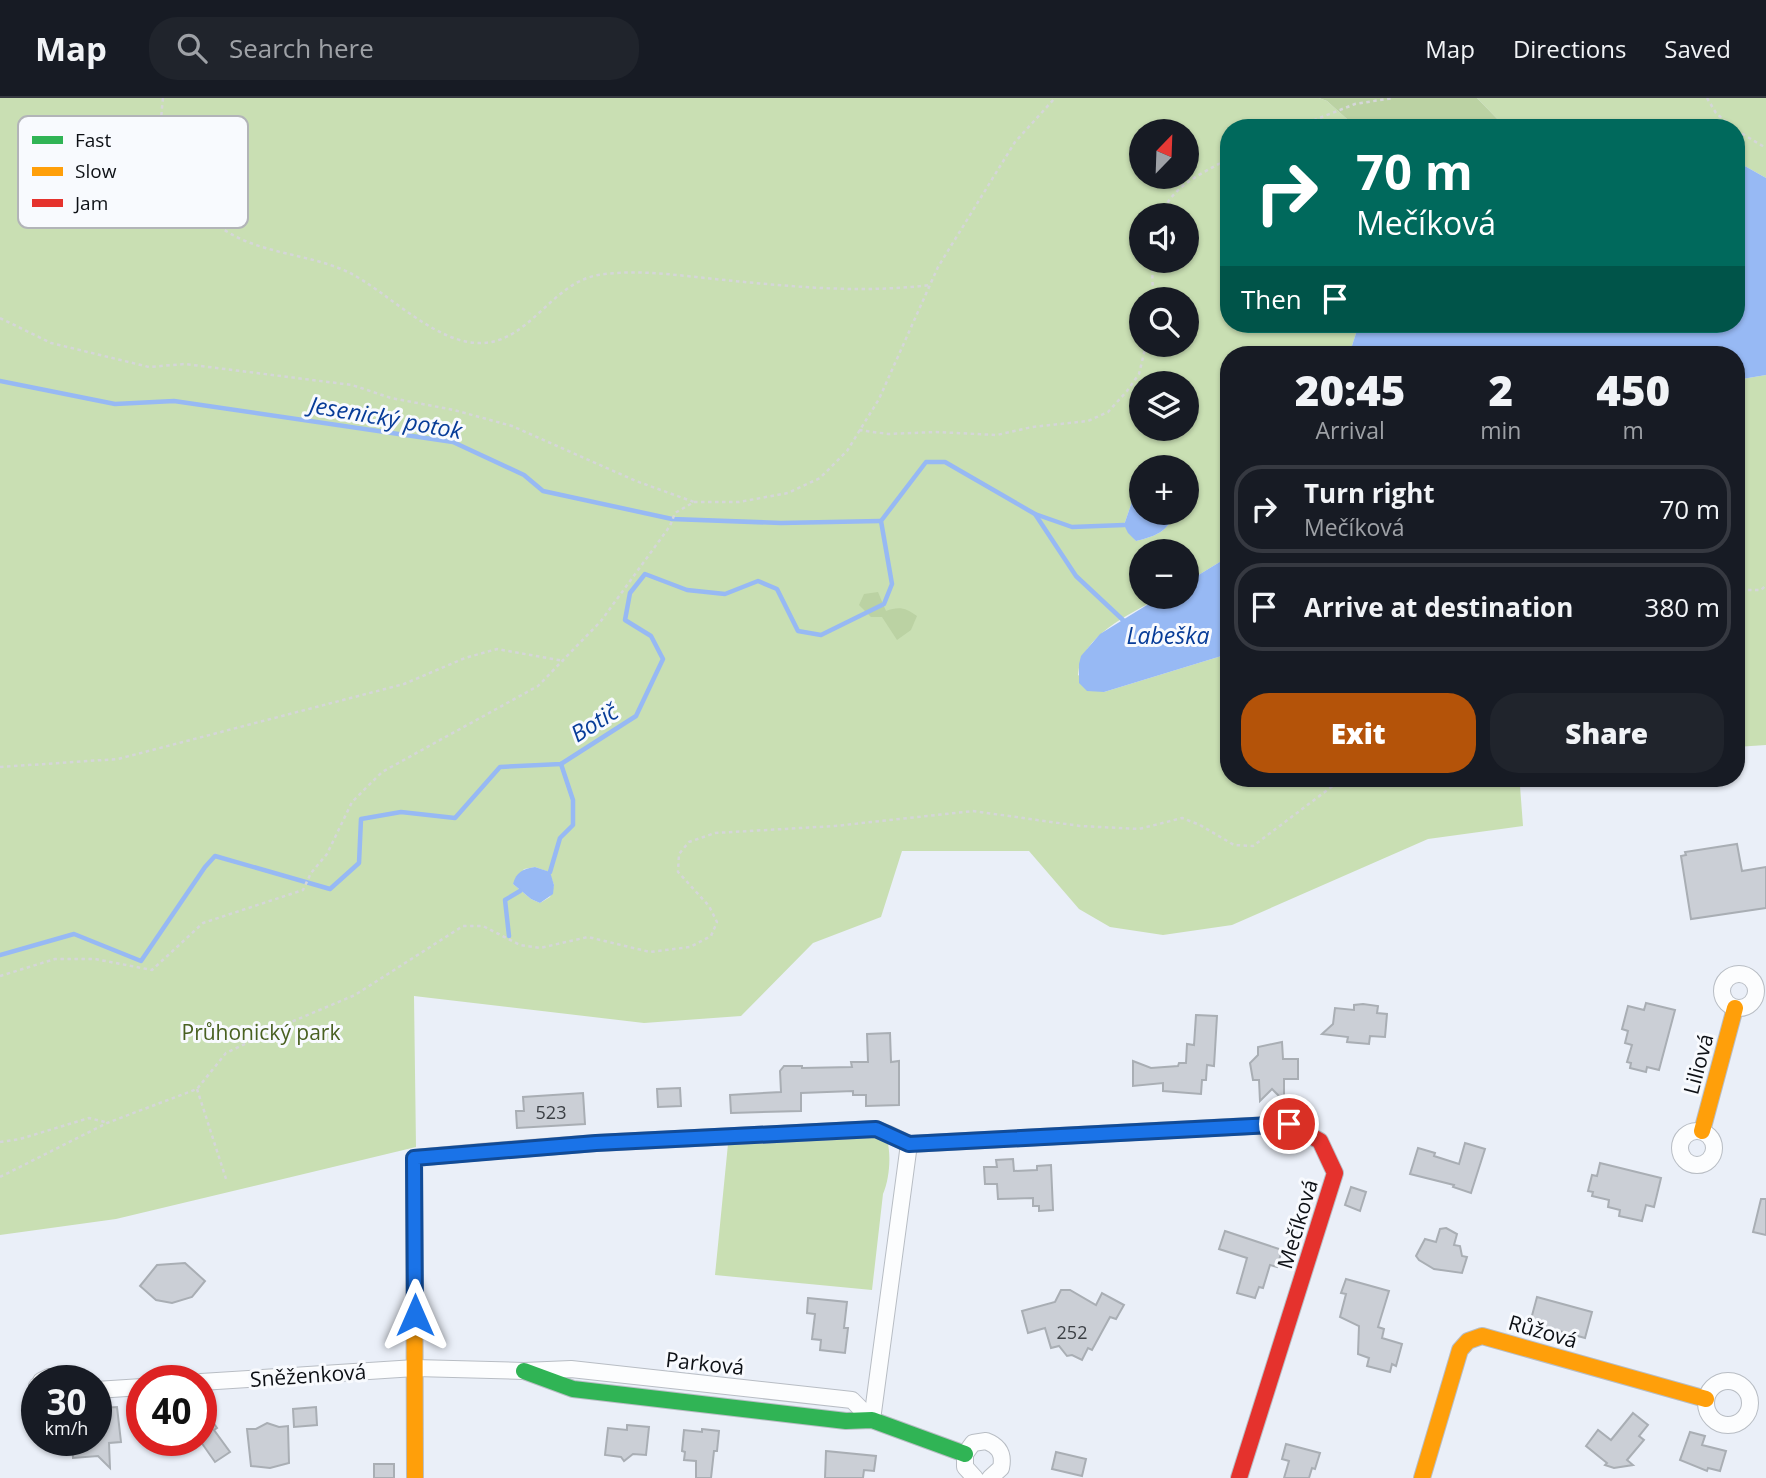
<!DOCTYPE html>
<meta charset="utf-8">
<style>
:root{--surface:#171b24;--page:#20242c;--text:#f1f3f6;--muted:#9ea1a6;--line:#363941;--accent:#b45309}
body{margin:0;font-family:"Open Sans",sans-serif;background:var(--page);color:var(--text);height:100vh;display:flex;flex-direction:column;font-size:26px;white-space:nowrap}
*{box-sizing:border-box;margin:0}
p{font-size:23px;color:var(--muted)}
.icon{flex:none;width:38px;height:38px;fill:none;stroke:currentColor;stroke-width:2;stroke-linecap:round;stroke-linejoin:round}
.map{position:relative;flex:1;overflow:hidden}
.details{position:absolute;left:1220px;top:248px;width:525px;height:441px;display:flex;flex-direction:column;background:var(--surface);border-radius:28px;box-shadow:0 2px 5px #0004}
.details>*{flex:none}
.guide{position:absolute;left:1220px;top:21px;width:525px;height:214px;border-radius:28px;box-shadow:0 2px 5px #0004;background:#00695c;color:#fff;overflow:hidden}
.needle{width:46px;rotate:23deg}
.tools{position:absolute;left:1129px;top:21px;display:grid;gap:14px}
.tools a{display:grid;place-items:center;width:70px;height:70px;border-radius:50%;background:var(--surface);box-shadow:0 2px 5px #0004;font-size:35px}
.speed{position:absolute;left:21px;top:1267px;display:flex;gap:14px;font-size:35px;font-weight:700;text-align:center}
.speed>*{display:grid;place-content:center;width:91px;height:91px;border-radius:50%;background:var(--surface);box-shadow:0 2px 5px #0004;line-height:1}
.speed small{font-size:18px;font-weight:400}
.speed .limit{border:10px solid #d22;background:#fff;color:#111}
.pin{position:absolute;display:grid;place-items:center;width:60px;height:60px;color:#fff;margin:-30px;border:4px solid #fff;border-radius:50%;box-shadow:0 2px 7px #0007}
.me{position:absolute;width:77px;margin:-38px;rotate:0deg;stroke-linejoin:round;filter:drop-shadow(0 0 5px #0008)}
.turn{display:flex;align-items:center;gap:24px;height:147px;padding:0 21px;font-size:32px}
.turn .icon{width:91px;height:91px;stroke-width:2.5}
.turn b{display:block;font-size:49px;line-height:60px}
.then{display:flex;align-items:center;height:66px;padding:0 21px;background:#0003;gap:14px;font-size:26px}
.eta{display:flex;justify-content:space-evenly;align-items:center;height:119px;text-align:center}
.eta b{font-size:42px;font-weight:800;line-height:49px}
.primary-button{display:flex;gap:14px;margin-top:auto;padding:14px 21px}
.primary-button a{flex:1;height:80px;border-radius:28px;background:var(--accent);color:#fff;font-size:28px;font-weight:800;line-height:80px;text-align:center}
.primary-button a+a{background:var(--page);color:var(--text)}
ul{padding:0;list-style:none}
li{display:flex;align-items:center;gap:21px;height:88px;margin:0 14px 10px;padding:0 7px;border:4px solid var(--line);border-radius:28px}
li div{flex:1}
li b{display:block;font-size:26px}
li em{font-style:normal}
header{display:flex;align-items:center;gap:42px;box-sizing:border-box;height:98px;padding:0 35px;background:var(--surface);border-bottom:2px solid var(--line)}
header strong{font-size:33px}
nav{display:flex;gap:38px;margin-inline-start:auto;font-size:24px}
.search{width:490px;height:63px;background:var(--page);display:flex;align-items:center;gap:18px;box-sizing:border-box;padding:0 24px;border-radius:28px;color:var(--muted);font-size:26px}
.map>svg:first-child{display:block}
.green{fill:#c9dfb3;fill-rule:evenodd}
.forest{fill:#bbd2a3}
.water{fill:#97b9f4}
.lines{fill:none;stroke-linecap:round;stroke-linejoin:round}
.stream{stroke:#97b9f4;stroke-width:4.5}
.building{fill:#cbcfd6;stroke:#a9aeb4;stroke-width:2}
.street-casing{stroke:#b8bdc4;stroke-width:18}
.fast-casing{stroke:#b8bdc4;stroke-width:18}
.slow-casing{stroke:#b8bdc4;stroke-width:18}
.jam-casing{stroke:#b8bdc4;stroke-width:18}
.path{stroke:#d5d6d9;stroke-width:2.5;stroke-dasharray:3.5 3.5;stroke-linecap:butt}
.street{stroke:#fcfdfe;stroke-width:16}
.fast{stroke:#30b455;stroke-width:16}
.slow{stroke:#ff9f0a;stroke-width:16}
.jam{stroke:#e5322d;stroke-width:16}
.route-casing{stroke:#114b97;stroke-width:18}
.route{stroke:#1a73e8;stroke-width:12}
.labels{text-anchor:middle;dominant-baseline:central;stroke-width:6;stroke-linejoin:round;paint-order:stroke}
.number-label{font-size:18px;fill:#3c4045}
.park-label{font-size:21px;fill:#496121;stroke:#f8fafe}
.street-label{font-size:21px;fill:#0d1015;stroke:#f8fafe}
.water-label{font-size:23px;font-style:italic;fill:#073c98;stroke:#f8fafe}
.key{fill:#f8fafe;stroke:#b2b4b8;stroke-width:2}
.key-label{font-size:19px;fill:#0d1015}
</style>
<header>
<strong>Map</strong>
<div class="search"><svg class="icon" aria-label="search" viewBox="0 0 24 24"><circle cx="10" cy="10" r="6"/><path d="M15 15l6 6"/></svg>Search here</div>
<nav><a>Map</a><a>Directions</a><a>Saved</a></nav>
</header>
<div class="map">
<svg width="1766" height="1380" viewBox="0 0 1766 1380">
<rect width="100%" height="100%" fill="#eaeff8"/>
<!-- green -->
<g class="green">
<path d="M0,0H1319L1327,3L1357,30H1228V226H1359L1349,257H1228V459L1187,484L1186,453H1141V499H1160C1129,517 1081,537 1078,577L1104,594L1228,556V681H1556L1520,688L1523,728L1428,741L1232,827L1163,837L1110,829L1079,811L1029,753H902L881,819L813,845L741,918L644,925L414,898L416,1049L116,1121L0,1137ZM1141,33H1186V79H1141ZM1141,117H1186V163H1141ZM1141,201H1186V247H1141ZM1141,285H1186V331H1141ZM1141,369H1186V415H1174C1169,434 1153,439 1136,443L1124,427L1135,395L1141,391ZM535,769L549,774L554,787L550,799L540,805L531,801L513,786L524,771Z"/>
<polygon points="1477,0 1766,0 1766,80 1736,63 1736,30 1506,30"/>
<polygon points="1766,277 1766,647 1736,649 1736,282"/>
<path d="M875,1039L888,1046C891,1061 889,1082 883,1096L872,1192L715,1177L728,1046Z"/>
</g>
<!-- forest -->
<g class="forest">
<polygon points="1319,0 1477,0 1506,30 1357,30 1327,3"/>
<path d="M878,494L886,513C899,508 906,510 917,518L911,532L897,542L882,519H871L859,507L864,496Z"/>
</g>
<!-- water -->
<g class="water">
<polygon points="1736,63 1766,80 1766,277 1736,282 1736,257 1349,257 1359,226 1736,226"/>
<path d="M1141,391V415H1174C1169,434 1153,439 1136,443L1128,435L1124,427L1135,395Z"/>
<polygon points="1228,459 1228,556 1104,594 1087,593 1079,585 1079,566 1081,558 1100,536 1160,499 1186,499 1187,484"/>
<path d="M535,769L550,774L554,787L553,796L540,805L531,801L513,786C516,774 523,771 535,769Z"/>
</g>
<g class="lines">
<!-- stream -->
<g class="stream">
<polyline points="0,283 115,306 174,303 453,344 524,377 543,393 672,421 781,425 880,423"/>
<polyline points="1035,416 1072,429 1124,427"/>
<polyline points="550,774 560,740 573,727 573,702 561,666"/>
<polyline points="509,838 505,802 520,793"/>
<polyline points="0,857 74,836 141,863 205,769 215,758 330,791 359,765 361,721 401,714 455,720 500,669 561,666 636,618 663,561 651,538 625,522 630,495 645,476 687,492 725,496 758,483 777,491 798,533 821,537 884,506 892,486 881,423 926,364 945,364 1035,416 1076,478 1123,522 1124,527"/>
</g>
</g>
<!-- building -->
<g class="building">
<polygon points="1737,746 1742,773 1766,769 1766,810 1691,821 1681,758 1686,757 1685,754"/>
<polygon points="1646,905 1675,912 1659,972 1647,969 1646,974 1630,970 1631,965 1627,964 1632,947 1625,945 1628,933 1622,931 1628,908 1644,912"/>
<polygon points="1363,906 1378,908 1377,915 1387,916 1385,939 1370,938 1369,946 1347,944 1348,939 1322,936 1333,926 1335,910 1354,912 1354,907"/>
<polygon points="1196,917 1217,918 1214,968 1207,967 1206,982 1202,982 1201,996 1163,993 1163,985 1133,988 1133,963 1151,970 1178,968 1179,965 1186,965 1187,946 1194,947"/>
<polygon points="890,935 891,964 899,963 899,1007 866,1008 866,997 853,997 853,993 801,995 801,1013 731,1015 730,997 781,994 780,973 784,968 802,968 802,970 852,969 851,964 868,964 867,936"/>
<polygon points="1282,944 1283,961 1298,961 1298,981 1284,981 1284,1003 1272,991 1260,1003 1259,982 1253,982 1250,965 1258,957 1258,949"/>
<polygon points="680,990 681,1008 658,1009 657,991"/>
<polygon points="583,995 585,1026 517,1030 516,1013 524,1013 523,999"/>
<polygon points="1465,1045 1485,1051 1471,1095 1453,1089 1454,1087 1410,1076 1418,1050 1435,1055 1434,1058 1459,1066"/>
<polygon points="1013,1061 1014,1073 1037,1072 1037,1068 1051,1067 1053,1112 1039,1113 1039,1108 1033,1108 1033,1100 998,1101 997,1086 985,1086 984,1069 997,1069 996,1062"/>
<polygon points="1600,1065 1661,1080 1654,1109 1646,1107 1642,1123 1619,1118 1620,1112 1608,1109 1609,1102 1592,1098 1593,1094 1588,1093 1592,1077 1597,1078"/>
<polygon points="1351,1089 1366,1094 1360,1113 1345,1107"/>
<polygon points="1761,1101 1766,1101 1766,1137 1753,1134"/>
<polygon points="1446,1130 1457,1136 1454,1147 1460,1148 1462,1158 1467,1159 1462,1175 1434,1171 1419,1162 1416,1158 1425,1141 1436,1144 1440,1131"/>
<polygon points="1225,1133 1282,1152 1277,1169 1270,1167 1263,1190 1259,1189 1255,1200 1237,1195 1247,1160 1219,1151"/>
<polygon points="185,1165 205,1183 192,1199 172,1205 156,1202 140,1188 157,1167"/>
<polygon points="1346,1181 1389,1193 1378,1229 1384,1231 1382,1240 1402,1246 1396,1268 1392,1266 1390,1274 1367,1268 1369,1260 1358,1256 1359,1228 1340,1219 1346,1196 1341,1195"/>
<polygon points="1061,1192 1070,1192 1096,1207 1102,1195 1124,1207 1116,1221 1110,1219 1092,1252 1088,1250 1082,1262 1072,1257 1067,1258 1059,1248 1051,1250 1045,1230 1028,1235 1022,1213 1055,1204"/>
<polygon points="1537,1199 1592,1214 1585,1240 1530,1225"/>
<polygon points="808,1200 847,1204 844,1230 848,1230 845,1255 820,1252 821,1242 812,1241 815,1216 807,1215"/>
<polygon points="201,1307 217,1330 214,1332 230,1354 215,1364 201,1344"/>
<polygon points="117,1309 121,1344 109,1345 110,1370 98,1358 73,1360 72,1342 96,1342 96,1333 102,1333 101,1310"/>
<polygon points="316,1309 317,1327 294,1329 293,1311"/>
<polygon points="1633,1315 1648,1327 1639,1338 1644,1342 1627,1362 1633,1367 1614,1370 1605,1367 1607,1365 1586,1348 1598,1332 1611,1342"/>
<polygon points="267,1325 279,1329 288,1328 289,1365 270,1370 251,1368 247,1331 256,1331"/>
<polygon points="627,1327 649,1329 646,1357 633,1356 624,1363 621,1359 605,1357 608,1330 627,1332"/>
<polygon points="702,1331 719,1333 717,1353 714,1353 711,1380 696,1380 696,1363 684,1362 685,1354 682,1353 684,1332 702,1334"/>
<polygon points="1690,1334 1705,1338 1702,1347 1726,1353 1720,1373 1708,1370 1707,1373 1680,1362"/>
<polygon points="1286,1346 1320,1355 1315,1371 1312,1370 1309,1380 1284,1380 1289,1363 1282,1361"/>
<polygon points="826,1353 876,1358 874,1373 864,1372 863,1380 825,1380"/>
<polygon points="1056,1354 1086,1361 1082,1378 1052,1371"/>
<rect x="374" y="1366" width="20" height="14"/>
</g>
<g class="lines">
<!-- street casing -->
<g class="street-casing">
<g id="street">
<circle cx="1739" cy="893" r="17"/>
<circle cx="1697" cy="1050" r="17"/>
<circle cx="1728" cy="1305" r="22"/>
<polyline points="41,1283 49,1279 60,1283"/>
<polyline points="201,1284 415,1270 524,1273 571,1271 852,1302 872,1322"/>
<polyline points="37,1288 37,1301"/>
<polyline points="96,1292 142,1289"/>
<polyline points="872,1322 909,1046"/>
<path d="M975,1380L965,1369V1356L973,1345L986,1343C999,1348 1004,1356 1001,1370L990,1380"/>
</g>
</g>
<!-- fast casing -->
<g class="fast-casing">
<g id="fast">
<polyline points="888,1036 909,1046 1269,1027"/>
<polyline points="524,1273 573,1291 846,1323 872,1322 965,1356"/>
</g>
</g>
<!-- slow casing -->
<g class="slow-casing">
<g id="slow">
<polyline points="1702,1033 1735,910"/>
<polyline points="415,1380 414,1060 481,1054"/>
<polyline points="1422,1380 1460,1252 1468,1243 1482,1238 1706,1301"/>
</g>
</g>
<!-- jam casing -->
<g class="jam-casing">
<g id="jam">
<polyline points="481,1054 596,1045 876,1031 888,1036"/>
<polyline points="1239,1380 1335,1075 1320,1043 1289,1026 1269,1027"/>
</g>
</g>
<!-- path -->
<g class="path">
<path d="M163,0C158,46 160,56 188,92C198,104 207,118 219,128C255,156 308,155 348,174C387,193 436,247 482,245C529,244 552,185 598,177C636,171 676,177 714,181C786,188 857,196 930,187"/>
<polyline points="1707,0 1716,15 1733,30"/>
<polyline points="1294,30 1355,6 1393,0"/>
<polyline points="1736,32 1766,50"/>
<path d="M1161,117C1173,87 1201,76 1228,61"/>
<polyline points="1152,163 1153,201"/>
<polyline points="0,220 51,245 149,269 185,266 352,287 391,300 454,312 512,328 636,383 694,404"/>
<polyline points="859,332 888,336 936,334 997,337 1032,329 1088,323 1108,314 1127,293 1139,276 1146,247"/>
<polyline points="1736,486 1744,492 1761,492 1766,487"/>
<polyline points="0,669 118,661 404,586 465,560 497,551 564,563"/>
<polyline points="0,878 55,861 95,861 152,872 203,825 303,792 311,775 327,756 352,704 382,674 538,588 601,523 670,428 675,415 694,404 739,404 788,395 820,380 847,353 879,301 938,169 1015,44 1055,0"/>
<polyline points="197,991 227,1084"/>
<polyline points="0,1044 20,1041 89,1020 105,1024"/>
<polyline points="0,1079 107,1025 197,991 226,955 284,927 355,897 463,828 483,828 520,847 540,850 588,839 650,854 690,849 711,838 717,824 709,808 678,774 679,756 689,744 715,735 835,728 973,713 1080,728 1139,731 1182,720 1200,727 1234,747 1253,748 1342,681"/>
</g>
<!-- street -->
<use href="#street" class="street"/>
<!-- fast -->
<use href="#fast" class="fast"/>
<!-- slow -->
<use href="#slow" class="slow"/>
<!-- jam -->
<use href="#jam" class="jam"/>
</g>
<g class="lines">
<!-- route casing -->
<g class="route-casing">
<polyline id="route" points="415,1217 414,1060 596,1045 876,1031 909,1046 1289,1026"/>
</g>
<!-- route -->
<use href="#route" class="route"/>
</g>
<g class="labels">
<!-- number labels -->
<g class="number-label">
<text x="551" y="1014">523</text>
<text x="1072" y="1234">252</text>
</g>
<!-- park labels -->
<g class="park-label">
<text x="261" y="934">Průhonický park</text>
</g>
<!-- street labels -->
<g class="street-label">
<text transform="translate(1698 966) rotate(-75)">Liliová</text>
<text transform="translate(1297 1126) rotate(-73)">Mečíková</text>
<text transform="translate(1543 1233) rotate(16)">Růžová</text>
<text transform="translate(705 1265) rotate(6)">Parková</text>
<text transform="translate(308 1277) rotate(-4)">Sněženková</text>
</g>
<!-- water labels -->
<g class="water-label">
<text transform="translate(386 319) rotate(10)">Jesenický potok</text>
<text x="1168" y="537">Labeška</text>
<text transform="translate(594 624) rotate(-32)">Botič</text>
</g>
</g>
<!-- legend -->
<rect x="18" y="18" width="230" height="112" rx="10" class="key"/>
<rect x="32" y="38" width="31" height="8" fill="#30b455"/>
<rect x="32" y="69" width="31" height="9" fill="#ff9f0a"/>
<rect x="32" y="101" width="31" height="8" fill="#e5322d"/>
<g class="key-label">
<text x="75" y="49">Fast</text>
<text x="75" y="80">Slow</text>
<text x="75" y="112">Jam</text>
</g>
</svg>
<div class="tools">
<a><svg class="needle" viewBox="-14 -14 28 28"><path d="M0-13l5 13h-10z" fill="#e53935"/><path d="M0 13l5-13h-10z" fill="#9ea1a6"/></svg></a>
<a><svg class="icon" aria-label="sound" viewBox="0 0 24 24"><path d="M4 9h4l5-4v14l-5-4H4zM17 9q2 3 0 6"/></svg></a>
<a><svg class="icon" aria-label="search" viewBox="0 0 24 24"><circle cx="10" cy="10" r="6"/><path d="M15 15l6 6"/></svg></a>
<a><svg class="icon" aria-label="layers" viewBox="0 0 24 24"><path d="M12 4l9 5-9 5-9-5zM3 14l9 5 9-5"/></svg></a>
<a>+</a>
<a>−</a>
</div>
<div class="speed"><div>30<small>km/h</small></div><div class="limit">40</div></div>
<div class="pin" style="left:1289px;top:1026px;background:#d93025"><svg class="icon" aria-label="arrive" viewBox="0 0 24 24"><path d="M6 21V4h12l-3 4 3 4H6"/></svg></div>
<svg class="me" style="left:415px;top:1217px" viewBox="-20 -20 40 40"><path d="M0-17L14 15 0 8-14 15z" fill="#1a73e8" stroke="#fff" stroke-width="4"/></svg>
<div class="guide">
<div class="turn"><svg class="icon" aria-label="right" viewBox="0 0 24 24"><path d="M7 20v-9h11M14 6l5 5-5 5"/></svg><div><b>70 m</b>Mečíková</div></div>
<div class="then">Then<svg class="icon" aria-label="arrive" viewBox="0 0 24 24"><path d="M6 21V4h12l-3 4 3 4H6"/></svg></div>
</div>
<section class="details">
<div class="eta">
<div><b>20:45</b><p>Arrival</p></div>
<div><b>2</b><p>min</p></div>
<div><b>450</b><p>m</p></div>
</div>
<ul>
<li><svg class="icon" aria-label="right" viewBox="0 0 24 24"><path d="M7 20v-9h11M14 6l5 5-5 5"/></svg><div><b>Turn right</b><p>Mečíková</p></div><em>70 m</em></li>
<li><svg class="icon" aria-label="arrive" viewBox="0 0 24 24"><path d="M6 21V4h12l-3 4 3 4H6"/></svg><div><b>Arrive at destination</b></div><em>380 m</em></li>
</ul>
<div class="primary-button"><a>Exit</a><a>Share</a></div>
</section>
</div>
